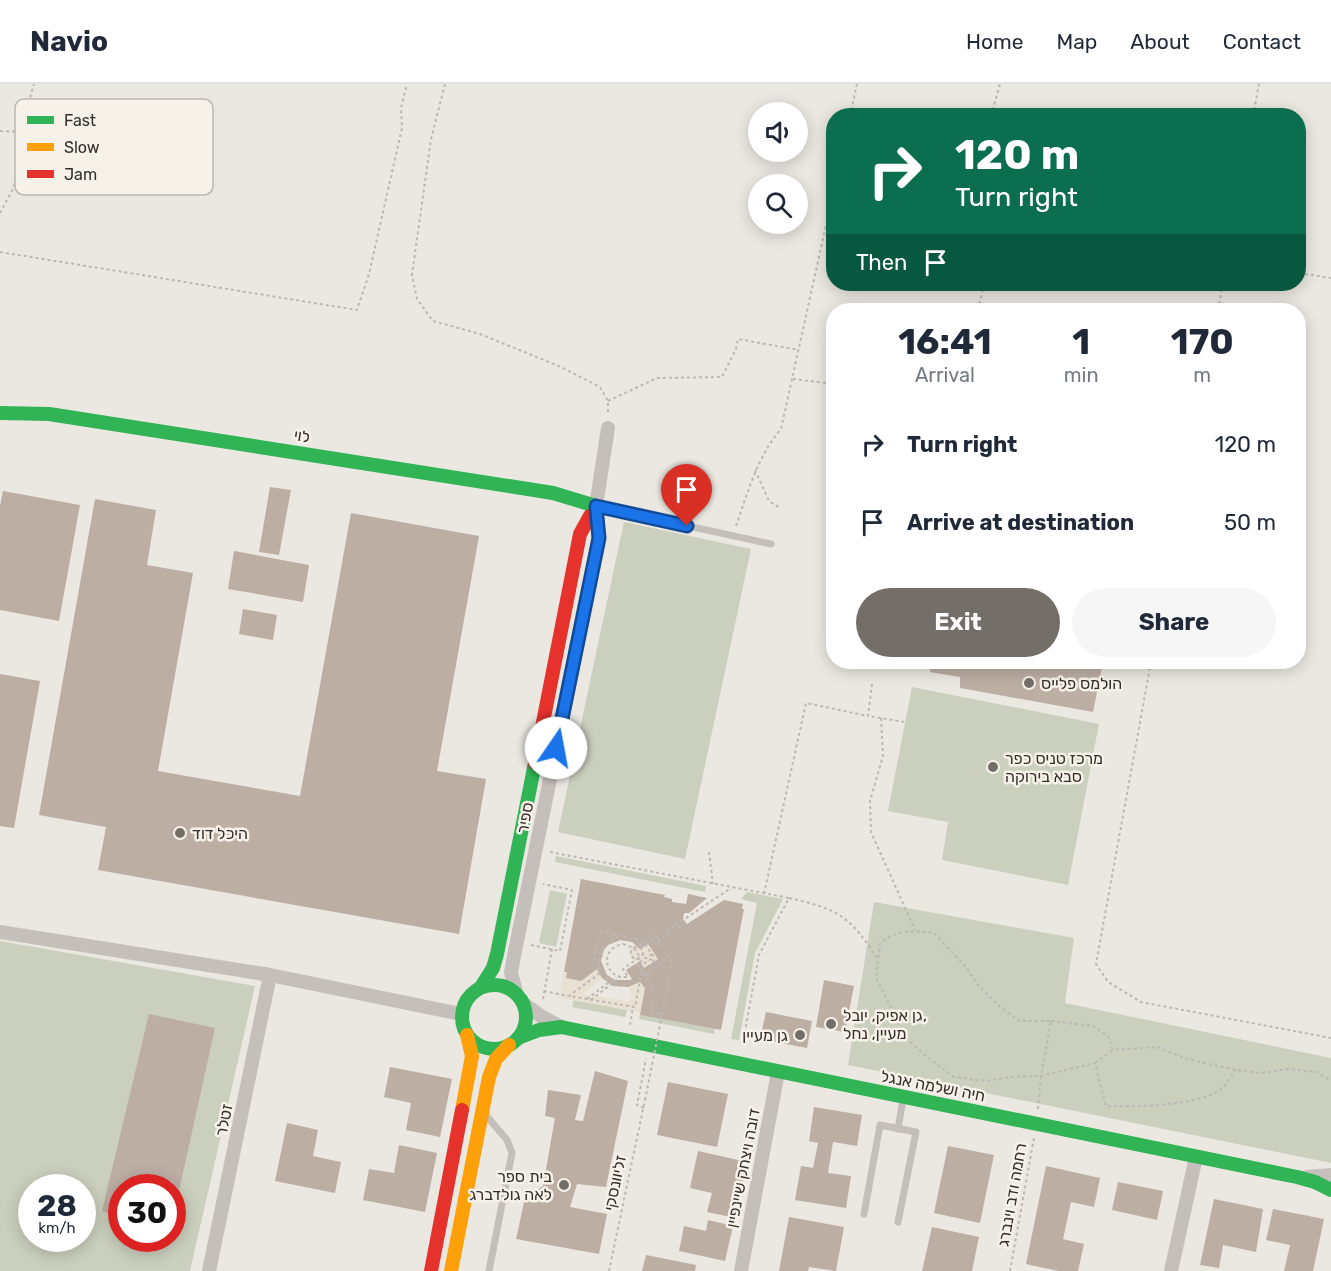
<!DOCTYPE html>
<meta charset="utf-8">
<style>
:root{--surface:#fff;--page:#f6f6f7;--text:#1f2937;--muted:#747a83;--line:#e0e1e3;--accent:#746e69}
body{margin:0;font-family:Rubik,"Noto Sans Hebrew",sans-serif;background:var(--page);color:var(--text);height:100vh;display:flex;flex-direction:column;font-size:22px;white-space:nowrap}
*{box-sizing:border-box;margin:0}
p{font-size:20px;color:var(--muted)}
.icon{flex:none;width:33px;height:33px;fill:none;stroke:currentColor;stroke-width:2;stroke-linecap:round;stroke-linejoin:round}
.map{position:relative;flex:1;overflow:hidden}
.details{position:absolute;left:826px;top:219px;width:480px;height:366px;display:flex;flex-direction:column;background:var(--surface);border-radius:24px;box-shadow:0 3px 15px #0003}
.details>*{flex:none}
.hud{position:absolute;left:826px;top:24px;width:480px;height:183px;border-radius:24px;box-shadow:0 3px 15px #0003;background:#0b6e4f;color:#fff;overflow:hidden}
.fabs{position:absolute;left:748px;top:18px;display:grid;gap:12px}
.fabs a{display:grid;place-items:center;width:60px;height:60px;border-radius:50%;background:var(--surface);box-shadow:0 3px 15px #0003;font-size:30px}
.speed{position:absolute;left:18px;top:1090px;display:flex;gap:12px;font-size:30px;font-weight:700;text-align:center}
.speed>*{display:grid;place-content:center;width:78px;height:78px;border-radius:50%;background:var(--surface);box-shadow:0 3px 15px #0003;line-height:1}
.speed small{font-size:15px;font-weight:400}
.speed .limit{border:9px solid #d22;background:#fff;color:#111}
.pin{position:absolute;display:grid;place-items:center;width:51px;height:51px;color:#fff;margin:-62px -26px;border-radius:50% 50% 50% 0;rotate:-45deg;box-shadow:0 0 6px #0007}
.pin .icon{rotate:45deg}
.me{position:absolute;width:66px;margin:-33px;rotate:12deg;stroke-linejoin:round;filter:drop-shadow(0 0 4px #0008)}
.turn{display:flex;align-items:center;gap:21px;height:126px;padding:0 30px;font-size:27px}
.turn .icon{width:78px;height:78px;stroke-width:2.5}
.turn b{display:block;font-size:42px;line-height:51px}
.then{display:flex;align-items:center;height:57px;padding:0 30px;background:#0003;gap:12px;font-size:22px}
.eta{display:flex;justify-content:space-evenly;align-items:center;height:102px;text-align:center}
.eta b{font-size:36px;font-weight:700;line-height:42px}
.action{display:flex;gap:12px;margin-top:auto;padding:12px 30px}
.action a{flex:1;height:69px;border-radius:36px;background:var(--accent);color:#fff;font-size:24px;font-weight:700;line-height:69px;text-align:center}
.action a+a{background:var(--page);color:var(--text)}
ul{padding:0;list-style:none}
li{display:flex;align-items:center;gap:18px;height:78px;padding:0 30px}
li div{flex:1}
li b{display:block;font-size:22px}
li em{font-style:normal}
header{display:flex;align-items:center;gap:36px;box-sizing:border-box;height:84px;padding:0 30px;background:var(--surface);border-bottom:2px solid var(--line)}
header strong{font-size:28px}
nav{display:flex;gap:33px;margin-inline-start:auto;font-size:21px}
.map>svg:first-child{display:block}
.green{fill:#cbcfbd;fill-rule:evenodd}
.plaza{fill:#e8e0d2}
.building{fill:#bdaea4;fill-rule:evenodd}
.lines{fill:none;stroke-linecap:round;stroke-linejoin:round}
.path{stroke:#bdb8b3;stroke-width:2;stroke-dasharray:3 3;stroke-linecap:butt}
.lane{stroke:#c4bfba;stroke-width:7}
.street{stroke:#c4bfba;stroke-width:14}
.fast{stroke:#30b455;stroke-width:14}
.slow{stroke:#ff9f0a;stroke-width:14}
.jam{stroke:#e5322d;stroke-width:14}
.path-bridge{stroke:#bdb8b3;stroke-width:2;stroke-dasharray:3 3;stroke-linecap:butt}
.route-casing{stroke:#114b97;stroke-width:15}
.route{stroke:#1a73e8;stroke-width:10}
.poi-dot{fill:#746e69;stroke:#f7f2e9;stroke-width:2}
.labels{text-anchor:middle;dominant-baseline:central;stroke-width:5;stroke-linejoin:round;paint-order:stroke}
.street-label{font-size:16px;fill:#342d29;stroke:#f7f2e9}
.poi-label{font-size:16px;fill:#342d29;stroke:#f7f2e9;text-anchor:start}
.key{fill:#f7f2e9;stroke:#bcb7af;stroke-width:1.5}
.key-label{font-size:16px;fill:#342d29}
</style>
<header>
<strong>Navio</strong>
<nav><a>Home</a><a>Map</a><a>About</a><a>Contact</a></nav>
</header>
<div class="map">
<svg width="1331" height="1187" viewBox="0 0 1331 1187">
<rect width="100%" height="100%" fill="#ebe7e1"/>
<!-- green -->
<g class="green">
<polygon points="624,438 751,465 685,775 558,748"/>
<polygon points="912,603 1099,640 1068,801 942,776 948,738 888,727"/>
<polygon points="556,772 706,802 705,808 555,778"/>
<polygon points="550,806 567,810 556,863 539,859"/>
<polygon points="747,808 783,815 755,869 739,956 731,955 757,819 741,815"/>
<polygon points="874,818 1074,854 1065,919 1331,974 1331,1079 848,981"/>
<path d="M0,857L255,902L190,1187H0ZM32,1104H82V1155H32ZM122,1104H172V1155H122Z"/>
<polygon points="574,916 627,926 625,933 572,923"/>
<polygon points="640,931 715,945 714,950 639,935"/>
</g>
<!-- plaza -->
<g class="plaza">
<polygon points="636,860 640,865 648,860 658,875 644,884 640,877 633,876 629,871 631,863"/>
<polygon points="597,885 602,894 583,910 589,911 592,909 597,912 630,918 631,908 628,903 640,898 645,904 640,928 559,914 564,888 567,888 566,894 581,897"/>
</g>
<!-- building -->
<g class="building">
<polygon points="270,403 291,406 279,471 259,468"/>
<polygon points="3,407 80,421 59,537 0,526 0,422"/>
<polygon points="95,415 156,426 147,481 193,489 158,687 300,712 351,429 479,452 437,687 486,695 459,850 98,786 106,743 39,731"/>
<polygon points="234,467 309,481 303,518 228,505"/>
<polygon points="243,525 277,531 273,556 239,550"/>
<polygon points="931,578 1103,578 1093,628 960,604 960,593 930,588"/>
<polygon points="0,590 40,597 14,744 0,742"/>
<path d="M581,795L665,811L664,813L672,815V818L686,820L688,810L707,814L689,829H684L683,835L687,840L724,816L743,820L742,825H744L721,946L640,931L645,904L640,898L628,903L613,902L602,894L597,885L581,897L566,894L567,888H564ZM620,856L632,858L640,865L648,860L658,875L644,884L640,877L626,886L632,895L630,896H615L607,891L601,877L604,866L608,861Z"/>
<polygon points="824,896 854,902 845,948 816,943"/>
<polygon points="766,928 812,937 807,964 760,955"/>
<polygon points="149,930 215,944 173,1134 172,1104 122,1104 122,1132 102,1127"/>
<polygon points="390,983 452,995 440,1053 406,1046 411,1019 384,1013"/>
<polygon points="595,987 628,997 606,1103 577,1100 570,1123 607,1130 599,1170 516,1155 525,1114 543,1102 555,1034 545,1032 548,1006 581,1011 575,1036 583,1037"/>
<polygon points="668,998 728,1010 717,1063 657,1051"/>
<polygon points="814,1023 862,1031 857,1062 833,1058 828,1089 851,1092 846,1124 795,1116 801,1082 813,1084 818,1059 809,1057"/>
<polygon points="287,1039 318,1046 313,1072 341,1078 335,1109 275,1097"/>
<polygon points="399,1061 437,1069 425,1128 363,1116 369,1085 394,1089"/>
<polygon points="948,1062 994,1071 980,1139 934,1129"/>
<polygon points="698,1067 747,1078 735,1134 707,1128 712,1109 690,1104"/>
<polygon points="1046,1082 1100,1094 1094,1123 1071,1118 1063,1155 1084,1160 1078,1187 1058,1187 1026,1180"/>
<polygon points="1118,1098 1163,1107 1157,1136 1112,1126"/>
<polygon points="1214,1115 1263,1125 1256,1168 1223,1161 1219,1184 1200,1181"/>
<polygon points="1273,1125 1324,1135 1313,1187 1284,1187 1290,1161 1266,1156"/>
<polygon points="789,1133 844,1143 836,1187 809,1183 808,1187 779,1187"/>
<polygon points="708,1136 733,1142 725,1177 679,1167 684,1142 706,1147"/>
<polygon points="932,1143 979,1153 972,1187 922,1187"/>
<polygon points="646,1171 696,1181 695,1187 642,1187"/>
</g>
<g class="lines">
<!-- path -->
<g class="path">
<polyline points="445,0 431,55 412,191 417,215 433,237 480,250 561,283 600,303 608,317 608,331"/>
<polyline points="850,32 857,0"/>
<polyline points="991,32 1000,0"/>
<polyline points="1253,32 1259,0"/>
<polyline points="0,47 20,48 14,103 0,129"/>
<polyline points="20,48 34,0"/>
<polyline points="0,168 357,226 369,190 402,44 401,24 407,0"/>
<polyline points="1299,189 1331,194"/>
<polyline points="978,226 984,200"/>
<polyline points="1218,226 1223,200"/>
<polyline points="793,295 834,300"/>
<polyline points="608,317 657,294 722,293 736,265 738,255 799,266"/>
<polyline points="755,386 769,417 780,424"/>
<path d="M736,442C748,408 757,373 781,345L834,105"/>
<polyline points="1151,578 1096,880 1108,898 1141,918 1331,954"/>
<polyline points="872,600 868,632 905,638"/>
<polyline points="881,634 883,672 870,717 871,748 915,846"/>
<polyline points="550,768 789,814 759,871 742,963"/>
<polyline points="709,768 713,800"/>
<polyline points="764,810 806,619 868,632"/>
<path d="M789,814C839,825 851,833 878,876"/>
<polygon points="600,848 642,856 654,873 650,892 641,890 635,923 569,912 600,889 594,878"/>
<polyline points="635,855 641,861 654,852 669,873 646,890"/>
<polyline points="658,857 683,840"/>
<path d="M623,860L634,864L640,873L623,885L628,893H620L612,889C602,876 608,863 623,860Z"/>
<polyline points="531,861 560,867 572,806 543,800"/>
<circle cx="637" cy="869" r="6"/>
<polyline points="641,864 731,804"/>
<polyline points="652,870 637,880 654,904 650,928 662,931 672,878 669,873"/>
<path d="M599,883C598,868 604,858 618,853"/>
<polyline points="639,883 654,873"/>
<polyline points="544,907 568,912"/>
<polyline points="543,915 552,865"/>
<polyline points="587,915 616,893"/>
<polyline points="591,916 619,894"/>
<polyline points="1051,937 1093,942 1108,952 1113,966 1157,963 1187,975 1236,986 1261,989 1288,985 1317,988 1331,997"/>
<polyline points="630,941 633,923"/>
<polyline points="1095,979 1113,966"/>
<polyline points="644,1024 637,1021 646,975"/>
<path d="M1038,1025L1041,992L1011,993L986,997L954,993L922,969L906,954L876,894L880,860C897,845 913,846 934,849L966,883L977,900L999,922L1019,937H1051L1041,992L1095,979L1106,1022C1133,1023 1200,1022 1221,1005C1227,1000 1231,992 1236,986"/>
<polyline points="609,1187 645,1016"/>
<polyline points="1010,1187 1034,1054"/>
</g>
<!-- lane -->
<g class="lane">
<polyline points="596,422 771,460"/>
<polyline points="485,1030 507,1056 512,1069 489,1187"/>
<polyline points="898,1045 903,1015"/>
<polyline points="864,1130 880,1041 916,1048 898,1138"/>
</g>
<!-- street -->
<g class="street">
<polyline points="0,848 270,891 461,930"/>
<polyline points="517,911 511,889 514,872 599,454 596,422 608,344"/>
<polyline points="524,920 542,933 561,943"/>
<polyline points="1306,1093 1331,1091"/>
<polyline points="209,1187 270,891"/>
<polyline points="741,1187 778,988"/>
<polyline points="1171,1187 1196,1073"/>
</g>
<!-- fast -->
<g class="fast">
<polyline points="0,329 49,330 553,409 596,422 590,432"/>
<circle cx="494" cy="933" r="32"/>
<polyline points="481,903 493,884 497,870 535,679"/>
<polyline points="518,954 539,946 561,943 1297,1093 1315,1098 1331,1106"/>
</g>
<!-- slow -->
<g class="slow">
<polyline points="462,1026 472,972 467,951"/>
<polyline points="451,1187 489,993 496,975 509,961"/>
</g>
<!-- jam -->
<g class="jam">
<polyline points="535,679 580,450 590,432"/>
<polyline points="431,1187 462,1026"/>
</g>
<!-- path-bridge -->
<g class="path-bridge">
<path d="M599,883C607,900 623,905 639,895"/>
<polyline points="645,1016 662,931"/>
</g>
</g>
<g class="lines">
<!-- route casing -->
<g class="route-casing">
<polyline id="route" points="556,664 599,454 596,422 687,442"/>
</g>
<!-- route -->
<use href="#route" class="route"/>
</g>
<!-- markers -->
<g class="poi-dot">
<circle cx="1029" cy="599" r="6"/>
<circle cx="993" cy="683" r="6"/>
<circle cx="180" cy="749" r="6"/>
<circle cx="831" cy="940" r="6"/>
<circle cx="800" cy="951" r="6"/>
<circle cx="564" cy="1101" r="6"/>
</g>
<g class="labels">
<!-- street labels -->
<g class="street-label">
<text transform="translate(302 352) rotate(9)">לוי</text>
<text transform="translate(525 734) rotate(-79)">ספיר</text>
<text transform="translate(933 1002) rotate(11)">חיה ושלמה אנגל</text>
<text transform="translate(224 1036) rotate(-78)">זטלר</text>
<text transform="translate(743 1084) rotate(-79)">דובה ויצחק שיינפיין</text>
<text transform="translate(615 1099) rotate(-78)">זליוונסקי</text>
<text transform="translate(1012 1111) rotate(-80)">רחמה ודב וינברג</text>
</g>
<!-- poi labels -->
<g class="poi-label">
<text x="1041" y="599">הולמס פלייס</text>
<text x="1005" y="674">מרכז טניס כפר<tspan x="1005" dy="18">סבא בירוקה</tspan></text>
<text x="192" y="749">היכל דוד</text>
<text x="843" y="931">גן אפיק, יובל,<tspan x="843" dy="18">מעיין, נחל</tspan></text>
<text x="788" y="951" text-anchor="end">גן מעיין</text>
<text x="552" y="1092" text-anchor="end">בית ספר<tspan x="552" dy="18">לאה גולדברג</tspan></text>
</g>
</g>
<!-- legend -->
<rect x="15" y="15" width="198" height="96" rx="9" class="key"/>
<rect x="27" y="32" width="27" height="8" fill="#30b455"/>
<rect x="27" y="59" width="27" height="8" fill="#ff9f0a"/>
<rect x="27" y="86" width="27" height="8" fill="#e5322d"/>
<g class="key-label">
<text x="64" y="42">Fast</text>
<text x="64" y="69">Slow</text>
<text x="64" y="96">Jam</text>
</g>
</svg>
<div class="fabs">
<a><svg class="icon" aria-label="sound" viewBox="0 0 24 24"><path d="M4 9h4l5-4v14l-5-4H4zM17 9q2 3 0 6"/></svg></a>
<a><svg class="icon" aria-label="search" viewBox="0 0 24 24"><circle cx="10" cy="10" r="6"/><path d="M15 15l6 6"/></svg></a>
</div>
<div class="speed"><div>28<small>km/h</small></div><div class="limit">30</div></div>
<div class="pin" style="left:687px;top:442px;background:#d93025"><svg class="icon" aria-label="arrive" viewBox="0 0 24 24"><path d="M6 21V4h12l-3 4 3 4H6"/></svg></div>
<svg class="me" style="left:556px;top:664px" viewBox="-20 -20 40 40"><circle r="19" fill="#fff"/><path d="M0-13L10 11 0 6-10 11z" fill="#1a73e8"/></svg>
<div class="hud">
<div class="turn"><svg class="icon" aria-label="right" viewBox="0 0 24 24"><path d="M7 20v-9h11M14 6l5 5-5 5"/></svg><div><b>120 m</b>Turn right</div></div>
<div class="then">Then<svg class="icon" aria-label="arrive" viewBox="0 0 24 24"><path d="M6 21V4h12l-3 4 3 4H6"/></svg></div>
</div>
<section class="details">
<div class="eta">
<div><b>16:41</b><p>Arrival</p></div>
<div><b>1</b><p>min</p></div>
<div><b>170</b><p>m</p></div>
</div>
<ul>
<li><svg class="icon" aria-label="right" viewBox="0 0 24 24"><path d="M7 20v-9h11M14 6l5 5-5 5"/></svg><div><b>Turn right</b></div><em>120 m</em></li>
<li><svg class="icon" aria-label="arrive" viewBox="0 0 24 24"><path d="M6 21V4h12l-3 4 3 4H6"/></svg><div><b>Arrive at destination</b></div><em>50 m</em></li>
</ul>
<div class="action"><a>Exit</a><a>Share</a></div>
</section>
</div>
